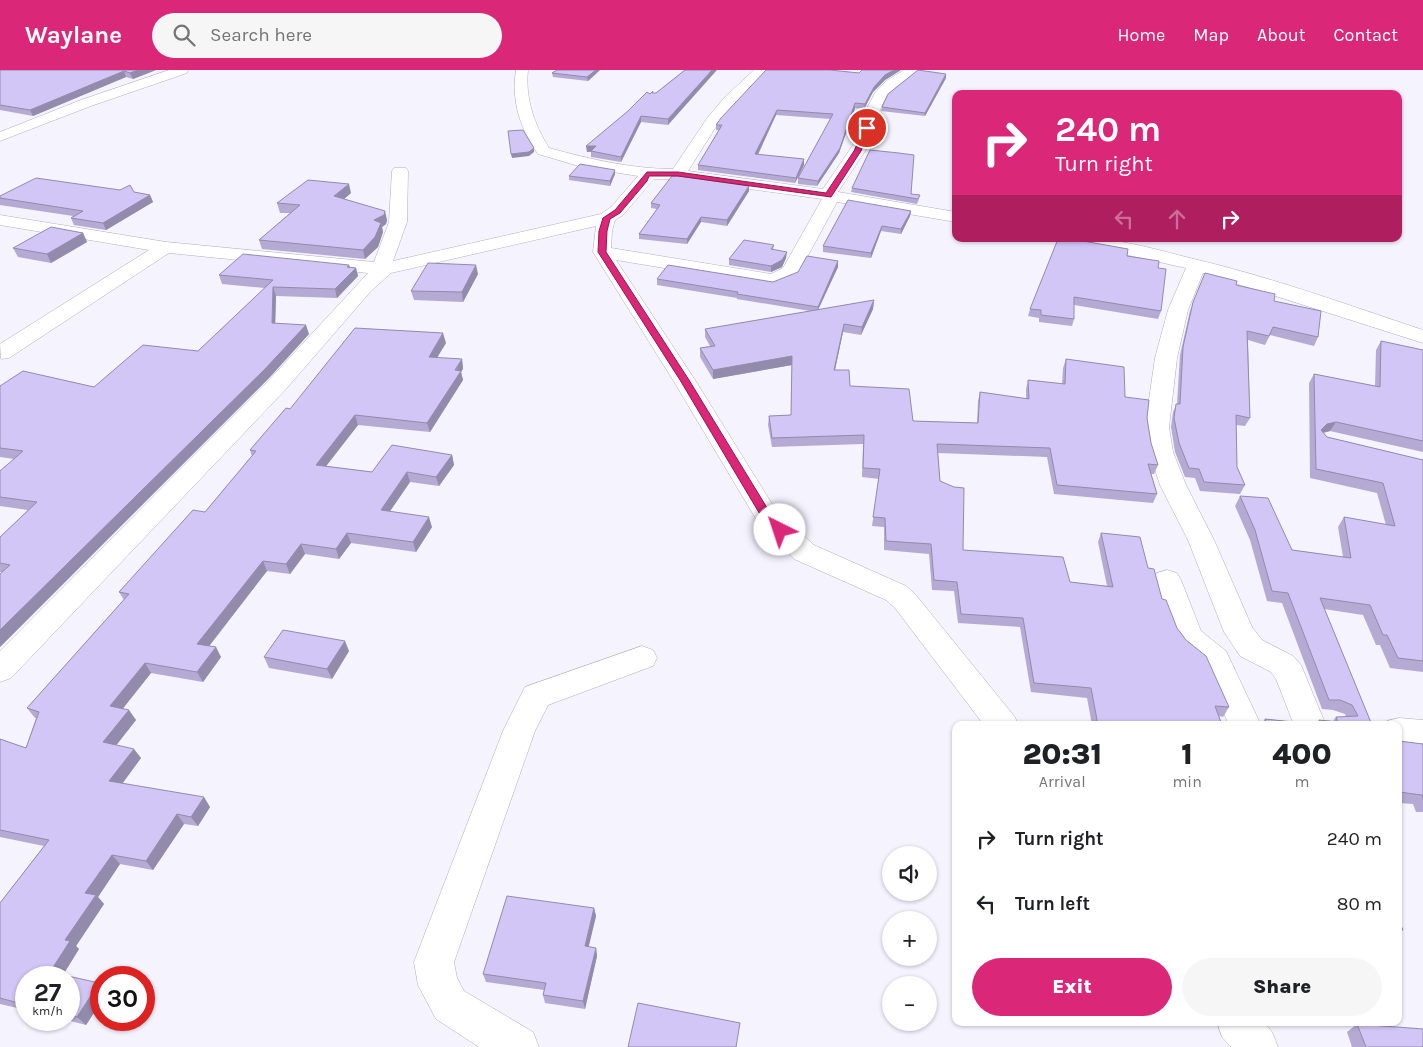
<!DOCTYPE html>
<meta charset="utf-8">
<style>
:root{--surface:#fff;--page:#f6f6f6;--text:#202124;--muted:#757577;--accent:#db2777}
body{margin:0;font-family:Karla,sans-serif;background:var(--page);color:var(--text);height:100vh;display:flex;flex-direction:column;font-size:19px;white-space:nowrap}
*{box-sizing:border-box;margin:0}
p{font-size:16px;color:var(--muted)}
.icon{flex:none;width:28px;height:28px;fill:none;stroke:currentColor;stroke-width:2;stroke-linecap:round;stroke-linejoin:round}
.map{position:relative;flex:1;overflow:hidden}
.side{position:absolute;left:952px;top:651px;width:450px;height:305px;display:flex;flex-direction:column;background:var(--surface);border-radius:10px;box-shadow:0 1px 4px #0004}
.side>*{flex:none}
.hud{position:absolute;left:952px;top:20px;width:450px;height:152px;border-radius:10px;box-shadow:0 1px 4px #0004;background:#db2777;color:#fff;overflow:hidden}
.buttons{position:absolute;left:882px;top:776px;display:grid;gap:10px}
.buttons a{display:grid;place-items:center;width:55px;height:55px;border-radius:50%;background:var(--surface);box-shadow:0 1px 4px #0004;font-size:25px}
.speed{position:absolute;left:15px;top:896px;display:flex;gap:10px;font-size:25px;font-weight:700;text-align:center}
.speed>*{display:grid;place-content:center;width:65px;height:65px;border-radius:50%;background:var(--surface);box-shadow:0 1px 4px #0004;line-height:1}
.speed small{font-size:12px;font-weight:400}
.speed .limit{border:8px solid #d22;background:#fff;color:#111}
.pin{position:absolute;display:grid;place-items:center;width:42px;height:42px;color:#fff;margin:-21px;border:2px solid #fff;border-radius:50%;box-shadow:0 1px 5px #0007}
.me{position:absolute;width:55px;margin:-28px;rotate:319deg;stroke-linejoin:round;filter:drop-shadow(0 0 4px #0008)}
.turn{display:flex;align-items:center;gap:18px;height:105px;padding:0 20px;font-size:22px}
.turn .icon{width:65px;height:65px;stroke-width:2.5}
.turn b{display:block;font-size:35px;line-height:42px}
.lanes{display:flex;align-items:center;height:48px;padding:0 20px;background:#0003;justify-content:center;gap:25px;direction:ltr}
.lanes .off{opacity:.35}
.eta{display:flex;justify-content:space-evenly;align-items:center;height:85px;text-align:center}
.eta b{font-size:30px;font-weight:800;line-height:35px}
.action{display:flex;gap:10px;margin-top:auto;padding:10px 20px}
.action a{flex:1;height:58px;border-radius:30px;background:var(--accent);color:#fff;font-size:20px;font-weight:800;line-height:58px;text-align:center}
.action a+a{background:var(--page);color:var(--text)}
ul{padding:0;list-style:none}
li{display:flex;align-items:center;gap:15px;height:65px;padding:0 20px}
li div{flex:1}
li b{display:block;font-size:19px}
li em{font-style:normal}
header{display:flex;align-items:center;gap:30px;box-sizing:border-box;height:70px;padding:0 25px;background:var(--accent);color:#fff}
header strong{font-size:24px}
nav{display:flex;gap:28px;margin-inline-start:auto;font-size:18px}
.search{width:350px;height:45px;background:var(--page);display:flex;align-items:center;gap:12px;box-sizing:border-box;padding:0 18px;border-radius:28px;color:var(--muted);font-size:19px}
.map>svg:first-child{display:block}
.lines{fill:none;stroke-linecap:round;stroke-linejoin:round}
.minor-casing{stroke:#b2aec0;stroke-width:1}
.minor{fill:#fff;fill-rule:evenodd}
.wall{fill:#b4aad4}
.shaded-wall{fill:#928bac}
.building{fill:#d1c6f6;stroke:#928bac}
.route{fill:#db2777;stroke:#8e194d}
</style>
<header>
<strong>Waylane</strong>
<div class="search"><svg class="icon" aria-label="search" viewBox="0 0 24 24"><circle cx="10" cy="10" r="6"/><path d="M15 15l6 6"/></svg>Search here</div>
<nav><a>Home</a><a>Map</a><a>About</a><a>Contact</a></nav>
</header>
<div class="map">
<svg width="1423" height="977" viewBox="0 0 1423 977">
<rect width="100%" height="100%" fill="#f5f3fe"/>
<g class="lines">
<!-- minor casing -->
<g class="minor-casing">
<g id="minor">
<polygon points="169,0 188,0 187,3 91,36 0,71 0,62 81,30"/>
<path d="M516,0H528C525,28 534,54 549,78C589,89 632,99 673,99L708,47L725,27L754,0H768L735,33L719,52L688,101L823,119L855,72L864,44L875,23L886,11L904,0H919L896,17L886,27L878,44L871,72L838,122L956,142V152L837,132L797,206L773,216L616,190L695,310L777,442L814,475L906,516L915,524L1014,646L1019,655H984L895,538L886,530L794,489L759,454L673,310L593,182L596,156L391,203L371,221L286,319L11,608L0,612V581L270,309L368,203L169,183L9,288L1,289L0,274L149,180L0,155V145L166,172L374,192L389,152L392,101L394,98H406L408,101L407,152L393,191L601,144L611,137L638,106L582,97L538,84C520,59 511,30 516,0ZM654,109H678L822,129L783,198L771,204L611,178L612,161L615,150L623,145Z"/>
<path d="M1071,169C1113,166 1153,179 1194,189C1271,207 1348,235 1423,260V273L1203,203L1188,240L1177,288L1169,357L1173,382L1186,415L1214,470L1252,557L1262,570L1293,586L1301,595L1325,653L1324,655H1294L1276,609L1271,602L1240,586L1224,562L1188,470L1160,415L1149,382L1145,357L1155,288L1168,240L1186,198L1074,173Z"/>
<polygon points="1167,500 1177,503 1181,510 1201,561 1226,581 1260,653 1259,655 1229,655 1202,594 1182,578 1174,567 1153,510 1157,503"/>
<polygon points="642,576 653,580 657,588 653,596 548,635 535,661 454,892 457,908 464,921 533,962 539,977 479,977 436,949 418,915 414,892 503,661 525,617"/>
<polygon points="1399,648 1423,650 1423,676 1399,674 1399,655 1386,655 1387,651"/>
<polygon points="1217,952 1264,952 1272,962 1278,977 1231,977 1222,967"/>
</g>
</g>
<!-- minor -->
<use href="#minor" class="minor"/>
</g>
<!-- wall -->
<g class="wall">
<polygon points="0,0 156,0 133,9 126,7 33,46 0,40"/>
<polygon points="600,0 588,11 553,7 552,3"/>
<polygon points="685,0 668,55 641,52 621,92 591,87 591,82 587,82 650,24 656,23"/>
<polygon points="862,0 901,0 885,10 873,22 864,39 855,38 839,83 817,116 798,114 798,108 831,49 776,45 758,85 804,89 804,95 795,113 698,100 698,95 719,60 716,60 716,55 859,3"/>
<polygon points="946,8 925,46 881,41 882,37"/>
<polygon points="615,104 610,116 569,110 569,106"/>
<polygon points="749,116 749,121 727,156 701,152 687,174 639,169 639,164 657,139 651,138 651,133"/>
<polygon points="852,118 911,124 919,129 917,134 851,122"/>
<polygon points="134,122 150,125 153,132 106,160 74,155 71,148 73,146 0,135 0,126"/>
<polygon points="351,123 344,129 387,150 386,154 382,157 383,162 378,177 365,189 262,179 259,170 290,143 280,143 277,133"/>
<polygon points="911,141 910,146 901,164 881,161 871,188 823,182 823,176"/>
<polygon points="83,163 87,172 51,193 18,187 13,178"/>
<polygon points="774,175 773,180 786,188 782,197 771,202 729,195 729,189"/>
<polygon points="1127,186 1158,198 1161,241 1158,249 1074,235 1074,249 1072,256 1039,252 1039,248 1028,246 1030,239"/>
<polygon points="838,191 838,197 818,240 874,230 873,239 861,265 843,262 835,300 850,316 913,351 977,353 978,331 980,322 1026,329 1026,319 1028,310 1062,314 1063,298 1066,289 1125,327 1147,348 1151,373 1158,395 1154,404 1151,404 1157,424 1153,433 1054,424 1047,387 938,383 940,411 963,480 1070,512 1107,516 1098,472 1101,463 1148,498 1162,529 1177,558 1229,637 1223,647 1219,646 1222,655 1092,655 1087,628 1031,622 1020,557 958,553 954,521 932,520 929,484 884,480 884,457 872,456 879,409 862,407 863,374 772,377 768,355 769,346 791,345 792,295 713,309 700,287 700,278 710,276 705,267 705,259 810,241 737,229 737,228 657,215 657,209 773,212"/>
<polygon points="349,195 350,197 356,198 358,206 337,228 276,226 275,253 309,264 269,308 0,577 0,504 2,502 0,502 0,467 28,440 0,436 0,401 14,389 0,387 0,316 94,317 198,281 265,218 222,214 219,205"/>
<polygon points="1205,203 1274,231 1318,267 1314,276 1270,265 1265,275 1248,270 1250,348 1245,356 1236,355 1237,397 1245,415 1240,424 1200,421 1195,408 1185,407 1175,382 1171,357 1173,342 1177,334 1180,285 1190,241"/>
<polygon points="478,204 463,232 414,230 411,221"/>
<polygon points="1381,271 1423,280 1423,382 1330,361 1323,363 1327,367 1423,390 1423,602 1390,598 1380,575 1376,575 1363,545 1324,539 1372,655 1261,655 1265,649 1316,654 1319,650 1333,651 1336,647 1346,647 1345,644 1333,640 1322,639 1282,533 1267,531 1250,470 1235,436 1240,426 1292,480 1343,487 1338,457 1344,447 1386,455 1377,423 1310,408 1309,313 1314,304 1375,316 1376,280"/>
<polygon points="446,273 437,288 462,289 463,299 461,302 463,310 430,362 358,355 326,396 372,402 452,385 454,395 439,416 410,412 390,441 432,457 416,482 351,473 339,489 305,484 290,504 267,501 209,576 221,587 203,612 151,603 123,638 136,650 116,675 141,688 122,713 210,737 198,756 184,754 153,800 120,794 98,827 104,834 76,876 79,879 63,905 101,915 101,932 86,955 67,950 69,950 69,908 26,908 26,940 0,934 0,833 44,776 0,767 0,669 26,678 36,648 35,648 27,638 124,530 119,522 205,442 252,386 250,380 290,339"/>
<polygon points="349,581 332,609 269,598 264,587"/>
<polygon points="1399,671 1423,674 1423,742 1416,742 1413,734 1399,733"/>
<polygon points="594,838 596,846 588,877 596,878 597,886 585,939 545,933 543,925 544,920 486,912 483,904"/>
<polygon points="1357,954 1423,977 1352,977 1347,962"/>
</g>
<!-- shaded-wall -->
<g class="shaded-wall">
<polygon points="138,0 156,0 133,9 130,3"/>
<polygon points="596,0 600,0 588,11 587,7"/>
<polygon points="712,0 717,0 668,55 668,49"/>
<polygon points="894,0 901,0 885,10 873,22 864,39 865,34 874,17 885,5"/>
<polygon points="124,1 126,7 33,46 30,40"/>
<polygon points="946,4 946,8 925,46 925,43"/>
<polygon points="855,33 855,38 839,83 817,116 818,111"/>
<polygon points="777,40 776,45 755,90 755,84"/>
<polygon points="641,46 641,52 621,92 621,87"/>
<polygon points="586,76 596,76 596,81 587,82"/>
<polygon points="534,78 534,82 529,86 512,88 511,84"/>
<polygon points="804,89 804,95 795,113 796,108"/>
<polygon points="615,100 615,104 610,116 610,111"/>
<polygon points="349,114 351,123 337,135 334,126"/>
<polygon points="749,116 749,121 727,156 727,150"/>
<polygon points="150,125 153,132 106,160 103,153"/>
<polygon points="385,141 387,150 386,154 382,157 383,162 378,177 365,189 363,180 374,150"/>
<polygon points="911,141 910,146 901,164 901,159"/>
<polygon points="701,147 701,152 687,174 687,169"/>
<polygon points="882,156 881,161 871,188 871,183"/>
<polygon points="83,163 87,172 51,193 47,184"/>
<polygon points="787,182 786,188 782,197 771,202 771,196"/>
<polygon points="838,191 838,197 817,242 818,237"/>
<polygon points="349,195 351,202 356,198 358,206 337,228 335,219 347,197"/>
<polygon points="476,195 478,204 463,232 462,222"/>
<polygon points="273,217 276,226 275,262 272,253"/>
<polygon points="874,230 873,239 861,265 862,257"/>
<polygon points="844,254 843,262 833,309 834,300"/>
<polygon points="306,255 309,264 269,308 0,577 0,560"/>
<polygon points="443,263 446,273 431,297 429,287"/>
<polygon points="792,286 792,295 713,309 713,300"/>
<polygon points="462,289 463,299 461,302 463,310 430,362 427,353"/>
<polygon points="355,345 358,355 320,404 316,395"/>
<polygon points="1336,352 1330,361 1322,363 1321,360 1327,354"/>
<polygon points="452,385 454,395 439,416 436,407"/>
<polygon points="407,402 410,412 384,450 381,440"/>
<polygon points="429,447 432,457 416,482 413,472"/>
<polygon points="347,463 351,473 339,489 336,479"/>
<polygon points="301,474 305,484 290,504 286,494"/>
<polygon points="263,491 267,501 203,584 197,574"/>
<polygon points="345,571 349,581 332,609 327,599"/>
<polygon points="216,577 221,587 203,612 197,602"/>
<polygon points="145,593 151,603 117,646 110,636"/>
<polygon points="129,640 136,650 111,682 103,672"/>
<polygon points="134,679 141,688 117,721 109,711"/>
<polygon points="204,727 210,737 198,756 191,747"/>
<polygon points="177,744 184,754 153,800 146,791"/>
<polygon points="112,785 120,794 98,827 104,834 76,876 79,879 61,908 50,902 85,823"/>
<polygon points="594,838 596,846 587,884 585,876"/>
<polygon points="596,878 597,886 585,939 583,931"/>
<polygon points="99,913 101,915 101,932 86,955 77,947"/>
</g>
<!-- building -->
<g class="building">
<polygon points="0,0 138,0 130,3 124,1 30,40 0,35"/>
<polygon points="557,0 596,0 587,7 552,3"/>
<polygon points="685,0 712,0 668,49 641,46 621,87 591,81 596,76 586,76 628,41 647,22 650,24 653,21 652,23 656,23"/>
<polygon points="766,0 830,0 859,3 862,0 894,0 885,5 874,17 865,34 855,33 840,78 818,111 798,108 833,44 777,40 755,84 804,89 796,108 698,95 722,55 716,55 721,48"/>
<polygon points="918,0 946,4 925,43 882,37 888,24"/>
<polygon points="523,60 534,78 529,82 511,84 508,61"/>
<polygon points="870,80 899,83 914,85 911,124 920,125 918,129 852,118"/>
<polygon points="580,94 615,100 610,111 569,106"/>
<polygon points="672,106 678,106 749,116 727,150 701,147 687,169 639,164 660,135 651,133"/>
<polygon points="36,108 120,120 130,115 134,122 150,125 103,153 71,148 83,141 0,128 0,126"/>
<polygon points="308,110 349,114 334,126 385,141 384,145 374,150 381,153 375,167 363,180 259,170 300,135 277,133"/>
<polygon points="848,130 911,141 901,159 882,156 871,183 823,176"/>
<polygon points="51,157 83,163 47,184 13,178"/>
<polygon points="1058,169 1072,169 1128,179 1127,186 1159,191 1158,198 1166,199 1161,241 1074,227 1074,249 1041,245 1041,240 1030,239"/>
<polygon points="744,170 774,175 771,179 787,182 782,190 771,196 729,189"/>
<polygon points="243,184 349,195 347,197 356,198 335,219 273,217 272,253 306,255 265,299 0,560 0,504 10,495 0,493 0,467 37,432 0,427 0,401 23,381 0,378 0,316 23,301 94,317 143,275 198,281 273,210 219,205"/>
<polygon points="807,186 838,191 818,237 737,224 738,222 657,209 668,195 773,212 798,202"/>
<polygon points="428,193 476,195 462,222 411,221"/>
<polygon points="1205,203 1237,211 1236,215 1275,224 1274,231 1321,241 1318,267 1273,257 1269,266 1247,261 1250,348 1236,345 1237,397 1245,415 1204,412 1199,399 1189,398 1179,373 1174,348 1176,334 1180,334 1183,277 1193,232"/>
<polygon points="874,230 862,257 844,254 834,300 849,300 850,316 909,319 913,351 978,353 980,322 1029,329 1028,310 1065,314 1066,289 1124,297 1125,327 1149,330 1147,348 1151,373 1158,395 1148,394 1157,424 1057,415 1050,378 937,374 940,411 954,417 964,418 963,480 1063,487 1070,512 1113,517 1101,463 1140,467 1148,498 1154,499 1162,529 1166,530 1177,558 1186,570 1206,586 1229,637 1215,636 1222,655 1098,655 1091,618 1034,613 1023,548 961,544 957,512 934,510 931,474 886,471 885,448 873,447 880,399 863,398 864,365 772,368 769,346 791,345 792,286 713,300 700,278 715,276 705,259"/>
<polygon points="355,258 443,263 429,287 462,289 455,300 461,301 427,353 355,345 316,395 372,402 392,375 452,385 436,407 407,402 381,440 429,447 413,472 347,463 336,479 301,474 286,494 263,491 197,574 216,577 197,602 145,593 110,636 129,640 103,672 134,679 109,711 204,727 191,747 177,744 146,791 112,785 85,823 96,825 65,870 70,871 50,902 99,913 77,947 69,945 69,908 26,908 26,935 0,928 0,833 49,770 0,760 0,669 26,678 39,642 27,638 129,524 119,522 193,440 205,442 256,381 250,380 286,338 290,339"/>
<polygon points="1381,271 1423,280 1423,371 1336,352 1327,354 1321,360 1327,367 1423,390 1423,591 1398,588 1387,565 1383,565 1370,535 1320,528 1372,655 1267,655 1265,649 1321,655 1319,650 1338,652 1336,647 1358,646 1352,635 1340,630 1329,630 1288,523 1272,521 1255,460 1240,426 1268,428 1292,480 1351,488 1344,447 1395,456 1383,413 1316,399 1314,304 1380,317"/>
<polygon points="283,560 345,571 327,599 264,587"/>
<polygon points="1399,671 1423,674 1423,728 1422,725 1399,722"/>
<polygon points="507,826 594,838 585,876 596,878 583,931 543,925 546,913 483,904"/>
<polygon points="1399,851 1403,860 1399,860"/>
<polygon points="638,933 740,953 736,977 628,977"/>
<polygon points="1357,954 1423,959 1423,977 1366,977"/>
</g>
<!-- route -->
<path class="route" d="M867,56L870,58L861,81L831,127L678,106H649L647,111L620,143L610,149L607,161L606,182L689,310L772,446L785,460L784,462C775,465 770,456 764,451L680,310L598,182L599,161L603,148L615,140L647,102H678L826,123L854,81L864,58Z"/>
</svg>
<div class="buttons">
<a><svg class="icon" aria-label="sound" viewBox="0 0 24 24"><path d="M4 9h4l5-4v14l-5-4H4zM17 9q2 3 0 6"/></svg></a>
<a>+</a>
<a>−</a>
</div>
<div class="speed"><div>27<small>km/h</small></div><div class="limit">30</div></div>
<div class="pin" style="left:867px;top:58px;background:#d93025"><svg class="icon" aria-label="arrive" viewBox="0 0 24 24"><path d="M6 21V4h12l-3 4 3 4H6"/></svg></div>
<svg class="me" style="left:780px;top:460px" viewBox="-20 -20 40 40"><circle r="19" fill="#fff"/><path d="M0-13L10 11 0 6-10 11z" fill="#db2777"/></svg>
<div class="hud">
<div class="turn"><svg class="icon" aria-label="right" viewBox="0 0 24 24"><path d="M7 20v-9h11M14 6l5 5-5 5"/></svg><div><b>240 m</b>Turn right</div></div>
<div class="lanes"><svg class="icon off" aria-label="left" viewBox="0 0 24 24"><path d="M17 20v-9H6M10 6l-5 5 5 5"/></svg><svg class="icon off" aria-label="ahead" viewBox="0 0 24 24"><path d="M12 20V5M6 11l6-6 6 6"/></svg><svg class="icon" aria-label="right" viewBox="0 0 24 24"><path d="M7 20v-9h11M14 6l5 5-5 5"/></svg></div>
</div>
<section class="side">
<div class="eta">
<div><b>20:31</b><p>Arrival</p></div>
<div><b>1</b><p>min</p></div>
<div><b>400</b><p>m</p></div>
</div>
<ul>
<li><svg class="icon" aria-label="right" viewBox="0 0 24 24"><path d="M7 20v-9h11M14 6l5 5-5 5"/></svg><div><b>Turn right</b></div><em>240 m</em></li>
<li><svg class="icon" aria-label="left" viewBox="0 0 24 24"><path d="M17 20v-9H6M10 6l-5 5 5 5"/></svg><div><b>Turn left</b></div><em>80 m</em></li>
</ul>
<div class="action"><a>Exit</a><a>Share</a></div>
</section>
</div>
